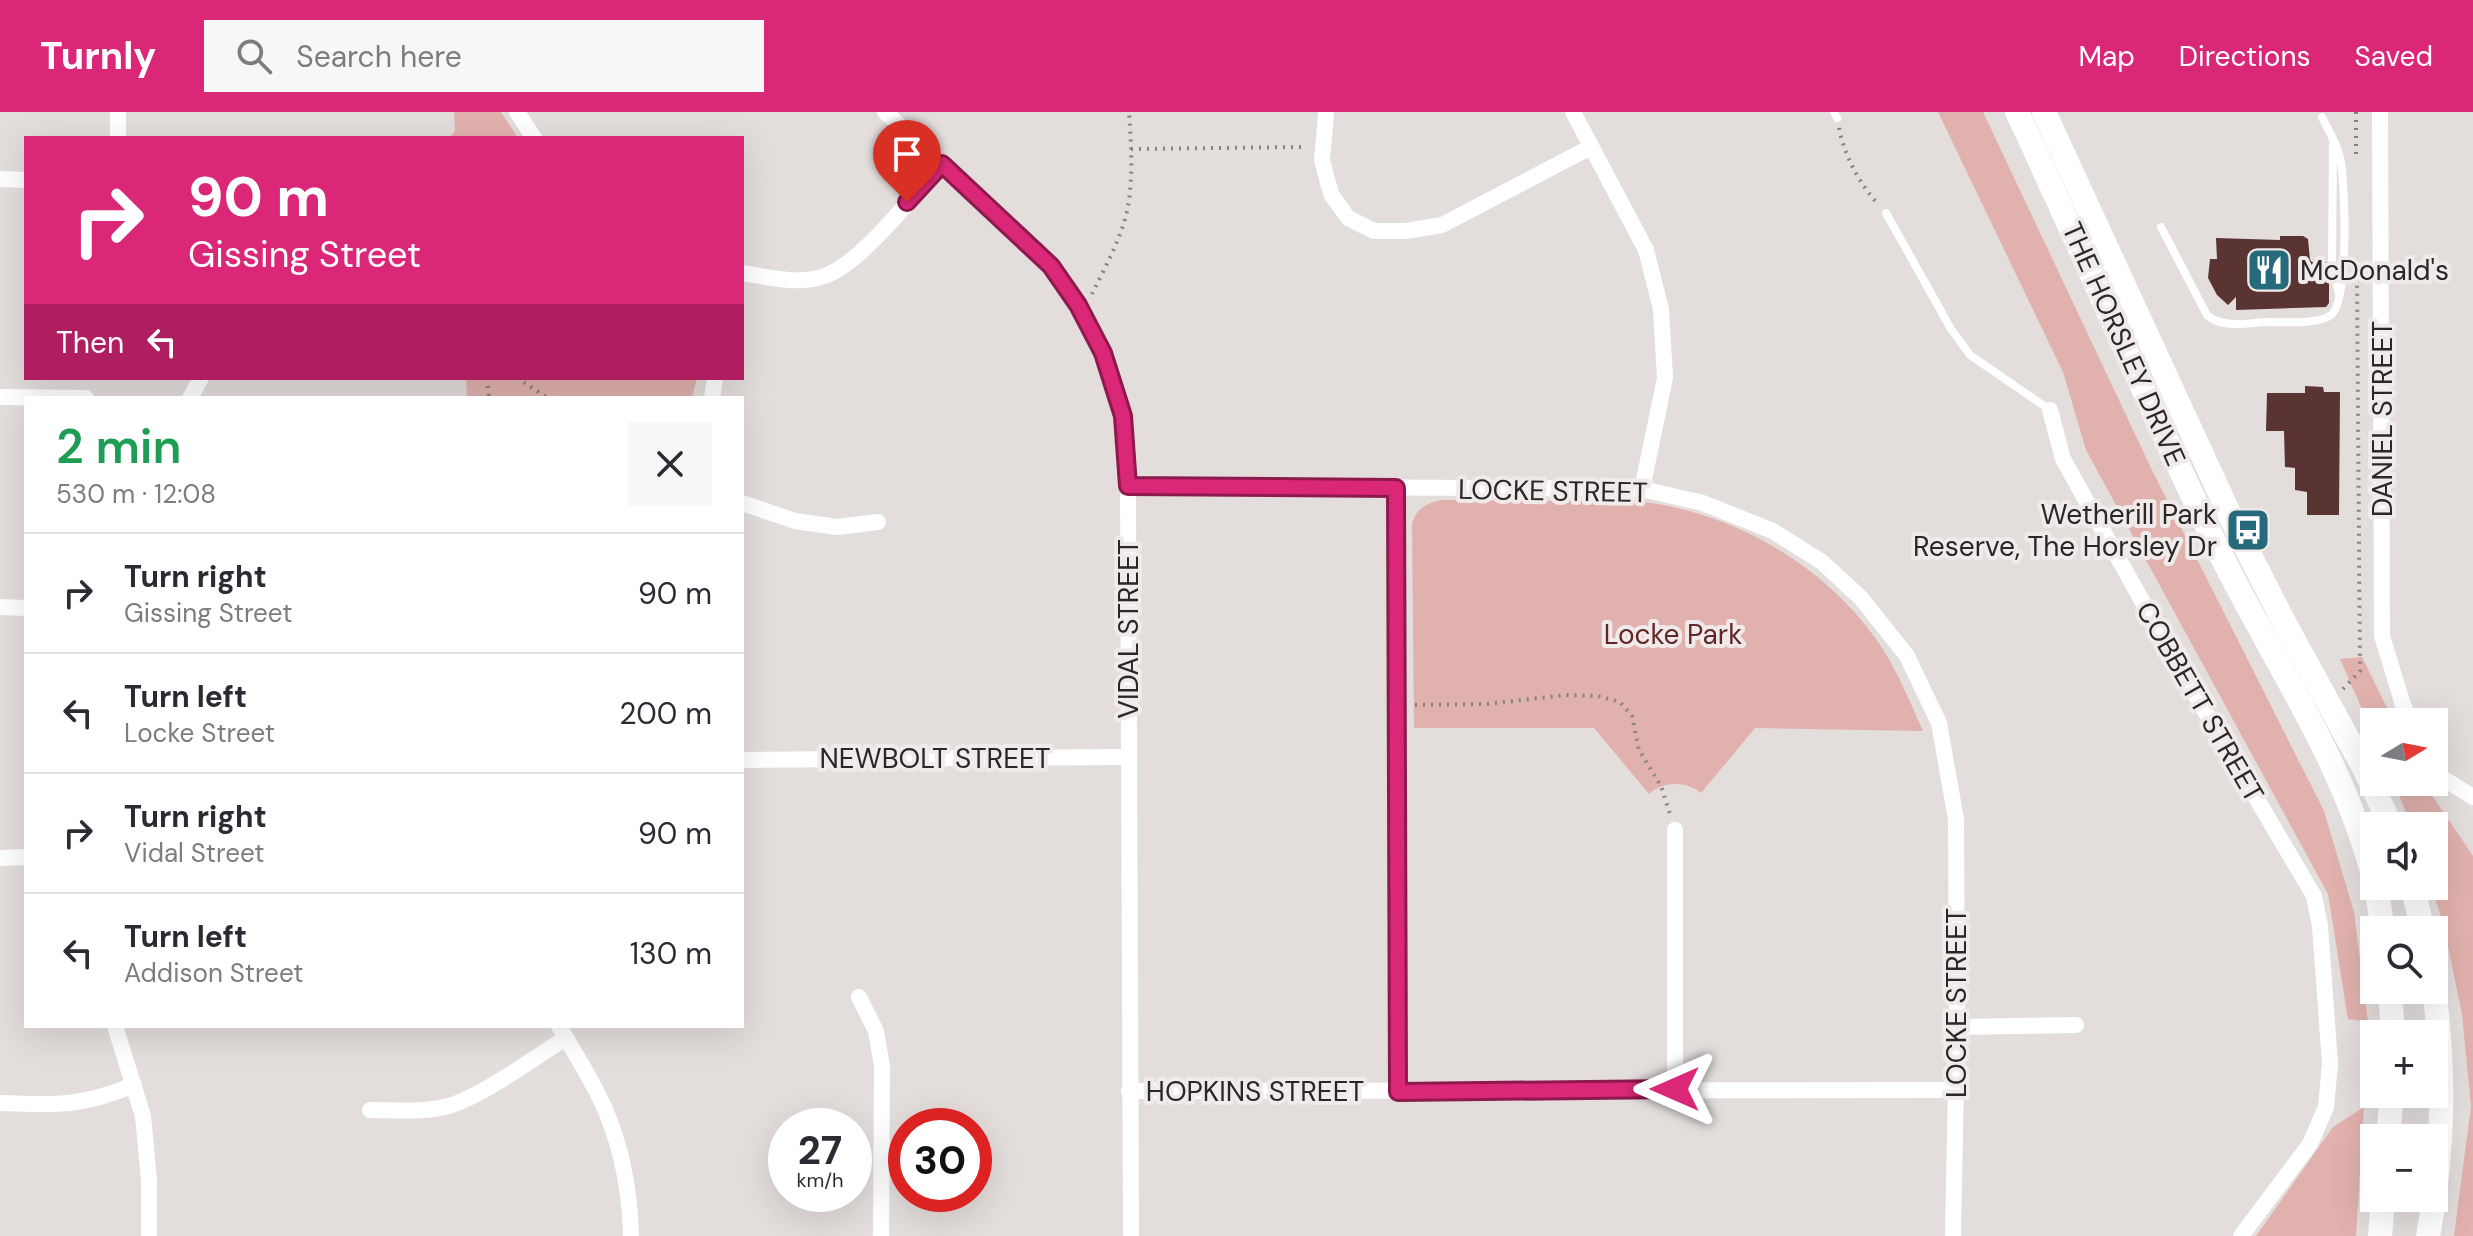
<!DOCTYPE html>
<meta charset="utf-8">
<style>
:root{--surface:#fff;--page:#f7f7f7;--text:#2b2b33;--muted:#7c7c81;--line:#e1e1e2;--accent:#db2777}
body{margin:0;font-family:"DM Sans",sans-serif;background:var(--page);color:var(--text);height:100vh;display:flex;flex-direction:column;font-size:30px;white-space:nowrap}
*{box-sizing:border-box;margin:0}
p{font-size:26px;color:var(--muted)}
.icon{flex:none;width:44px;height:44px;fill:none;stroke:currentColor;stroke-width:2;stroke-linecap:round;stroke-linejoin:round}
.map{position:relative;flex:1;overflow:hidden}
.details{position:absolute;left:24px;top:284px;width:720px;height:632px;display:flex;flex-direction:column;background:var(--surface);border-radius:0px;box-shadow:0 8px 32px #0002}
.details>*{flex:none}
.guide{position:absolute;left:24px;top:24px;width:720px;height:244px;border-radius:0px;box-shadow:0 8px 32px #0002;background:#db2777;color:#fff;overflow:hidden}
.needle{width:52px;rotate:80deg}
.fabs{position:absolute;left:2360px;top:596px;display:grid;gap:16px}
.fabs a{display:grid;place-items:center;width:88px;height:88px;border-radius:0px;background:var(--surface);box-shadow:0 8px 32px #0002;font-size:40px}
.speed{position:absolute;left:768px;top:996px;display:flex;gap:16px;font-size:40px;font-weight:700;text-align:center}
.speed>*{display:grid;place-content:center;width:104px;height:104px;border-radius:50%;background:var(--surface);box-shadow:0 8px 32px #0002;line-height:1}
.speed small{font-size:20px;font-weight:400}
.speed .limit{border:12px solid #d22;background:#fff;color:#111}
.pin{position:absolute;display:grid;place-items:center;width:68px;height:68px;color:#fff;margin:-82px -34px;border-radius:50% 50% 50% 0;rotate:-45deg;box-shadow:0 0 8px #0007}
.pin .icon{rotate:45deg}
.me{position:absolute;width:88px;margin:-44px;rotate:270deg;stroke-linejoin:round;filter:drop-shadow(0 0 6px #0008)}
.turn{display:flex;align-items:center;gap:28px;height:168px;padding:0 32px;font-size:36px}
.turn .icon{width:104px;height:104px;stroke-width:2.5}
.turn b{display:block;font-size:56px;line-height:68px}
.then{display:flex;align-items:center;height:76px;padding:0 32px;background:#0003;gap:16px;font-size:30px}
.round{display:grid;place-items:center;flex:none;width:84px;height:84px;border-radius:0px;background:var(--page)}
.head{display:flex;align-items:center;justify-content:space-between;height:136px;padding:0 32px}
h1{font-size:48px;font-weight:600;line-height:60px;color:#1e9e55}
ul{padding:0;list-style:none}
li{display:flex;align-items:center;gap:24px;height:120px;padding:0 32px;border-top:2px solid var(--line)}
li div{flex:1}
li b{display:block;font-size:30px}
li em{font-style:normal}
header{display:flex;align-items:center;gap:48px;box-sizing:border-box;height:112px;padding:0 40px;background:var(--accent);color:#fff}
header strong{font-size:38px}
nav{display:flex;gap:44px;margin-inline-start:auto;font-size:28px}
.search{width:560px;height:72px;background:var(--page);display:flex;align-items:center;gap:20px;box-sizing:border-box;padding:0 28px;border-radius:0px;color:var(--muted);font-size:30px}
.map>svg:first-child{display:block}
.green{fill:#e1b1ad}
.building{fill:#5a3432}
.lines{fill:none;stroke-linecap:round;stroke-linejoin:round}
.path{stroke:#878382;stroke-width:4;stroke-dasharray:2 6;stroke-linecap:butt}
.service{stroke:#fff;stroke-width:8}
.minor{stroke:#fff;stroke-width:16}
.secondary{stroke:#fff;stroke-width:24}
.route-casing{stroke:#8e194d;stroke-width:20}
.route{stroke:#db2777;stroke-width:14}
.labels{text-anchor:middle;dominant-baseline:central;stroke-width:8;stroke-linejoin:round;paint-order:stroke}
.poi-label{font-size:28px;fill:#292727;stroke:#f1eaea;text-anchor:start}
.street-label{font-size:28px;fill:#292727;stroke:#f1eaea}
.park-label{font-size:28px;fill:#612625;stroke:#f1eaea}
</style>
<header>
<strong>Turnly</strong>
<div class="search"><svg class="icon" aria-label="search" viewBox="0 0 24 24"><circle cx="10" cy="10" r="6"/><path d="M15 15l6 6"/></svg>Search here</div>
<nav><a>Map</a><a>Directions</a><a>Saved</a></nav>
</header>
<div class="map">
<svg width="2473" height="1124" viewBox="0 0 2473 1124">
<rect width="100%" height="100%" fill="#e3dddc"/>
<!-- green -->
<g class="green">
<polygon points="454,0 501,0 518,26 449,26 455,19"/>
<polygon points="1938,0 1983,0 2151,356 2324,699 2354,800 2368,910 2348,907 2328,782 2086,338 2063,260"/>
<polygon points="466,266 697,266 692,286 467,286"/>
<path d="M1442,388C1484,388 1527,389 1569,389C1591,389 1614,387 1636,389C1730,399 1821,450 1876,527C1896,555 1909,588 1923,619L1755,616L1701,681C1686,669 1663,669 1649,682L1594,616H1414L1412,411C1417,396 1427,391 1442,388Z"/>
<polygon points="2362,545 2394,610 2374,610 2374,624 2340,547"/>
<polygon points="2394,670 2423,670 2473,744 2473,1124 2454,1124 2471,994 2462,902 2443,810 2431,774 2434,774 2434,714 2411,714"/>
<polygon points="2364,995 2356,1124 2256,1124 2333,1015"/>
</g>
<!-- building -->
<g class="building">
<polygon points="2280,124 2303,124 2308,127 2310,148 2312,150 2329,150 2329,191 2326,195 2236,198 2236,185 2228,193 2217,183 2208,166 2210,147 2217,147 2216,126 2280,128"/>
<polygon points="2305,274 2323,275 2324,280 2340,280 2339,403 2307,403 2307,380 2295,378 2295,356 2285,355 2284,319 2266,319 2267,281 2305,281"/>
</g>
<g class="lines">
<!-- path -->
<g class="path">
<polyline points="2356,0 2356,47"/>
<path d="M1839,16C1844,43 1860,73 1879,93"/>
<polyline points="1131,37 1305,35"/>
<path d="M1092,182C1106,153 1125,120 1129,88C1133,59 1131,29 1129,0"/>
<polyline points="487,266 489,286"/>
<polyline points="517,266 548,286"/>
<polyline points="2343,577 2360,559 2357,172"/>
<polyline points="1415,593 1486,592 1566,583 1598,584 1620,590 1632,604 1639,638 1661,674 1670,702"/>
<polyline points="2366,831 2370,870"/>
<polyline points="2371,974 2373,930"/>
<polyline points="2365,1073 2367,1034"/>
</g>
<!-- service -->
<g class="service">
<polyline points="1834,0 1837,6"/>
<polyline points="2333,33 2332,153 2339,182"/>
<polyline points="1886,101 1951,217 1970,243 2050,298"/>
<path d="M2161,115L2207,203C2222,217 2248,211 2266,210C2282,210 2321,213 2332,202C2349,185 2345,76 2341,51C2339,35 2329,20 2322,5"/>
</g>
<!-- minor -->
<g class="minor">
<polyline points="118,0 118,26"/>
<polyline points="517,0 534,26"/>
<polyline points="885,0 1051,154 1078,193 1103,241 1123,304 1128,374 1131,1124"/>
<polyline points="1573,0 1646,138 1661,197 1665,266 1642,377"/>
<polyline points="2380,0 2382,524 2403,593 2411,610"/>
<polyline points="1326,3 1322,48 1331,82 1348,106 1374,119 1406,119 1442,113 1591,35"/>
<polyline points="0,67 26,68"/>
<path d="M742,161C769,165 801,174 827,163C863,149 914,82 942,52"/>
<polyline points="0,285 86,286"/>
<polyline points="190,286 201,266"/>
<polyline points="712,286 715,266"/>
<polyline points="2050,298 2063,347 2180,557 2314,784 2320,814 2330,952 2326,995 2310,1032 2241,1124"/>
<polyline points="1128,374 1642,377 1703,391 1773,419 1822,450 1861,486 1907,544 1939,611 1956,707 1957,915 1953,1124"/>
<polyline points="1396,376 1398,980"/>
<polyline points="742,391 795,409 837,415 878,410"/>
<polyline points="0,495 26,496"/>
<polyline points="742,648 1127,645"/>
<polyline points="2434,657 2436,662 2473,685"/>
<polyline points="1675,718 1675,977"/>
<polyline points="0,746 26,745"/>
<polyline points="859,885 876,919 882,954 881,1124"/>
<polyline points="115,914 143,1004 149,1068 149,1124"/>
<path d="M559,914C575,942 595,972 607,1002C623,1041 630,1082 631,1124"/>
<polyline points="1957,915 2076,913"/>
<polyline points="1129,979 1956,978"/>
<path d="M0,991C56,993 81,995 134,973"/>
<path d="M370,998C397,998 426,1001 452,993C485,982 534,946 566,926"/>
</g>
<!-- secondary -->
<g class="secondary">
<path d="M2017,0C2085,144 2147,291 2217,435C2271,546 2343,646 2374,767"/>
<polyline points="2044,0 2234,412 2285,512 2364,656 2391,714"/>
<polyline points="2376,774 2383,818"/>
<polyline points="2412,774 2423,818"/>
<polyline points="2390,878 2393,922"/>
<polyline points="2388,1026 2392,982"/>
<polyline points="2380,1124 2383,1086"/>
<path d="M2428,1124C2444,1042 2445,960 2434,878"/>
</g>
</g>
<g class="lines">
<!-- route casing -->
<g class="route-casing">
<polyline id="route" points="907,90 942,52 1051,154 1078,193 1103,241 1123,304 1128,374 1396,376 1398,980 1675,977"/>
</g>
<!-- route -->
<use href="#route" class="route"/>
</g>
<!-- icons -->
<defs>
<g id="restaurant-square" transform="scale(2.3)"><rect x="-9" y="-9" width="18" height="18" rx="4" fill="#276a7c" stroke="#f1eaea"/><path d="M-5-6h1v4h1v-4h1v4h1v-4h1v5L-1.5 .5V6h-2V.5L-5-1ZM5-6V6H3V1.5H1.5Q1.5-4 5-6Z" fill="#fff"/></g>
<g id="bus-square" transform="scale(2.3)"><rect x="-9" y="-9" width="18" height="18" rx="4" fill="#276a7c" stroke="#f1eaea"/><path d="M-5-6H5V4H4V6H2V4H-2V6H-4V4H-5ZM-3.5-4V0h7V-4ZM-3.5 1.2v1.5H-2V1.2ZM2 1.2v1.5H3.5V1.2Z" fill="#fff"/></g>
</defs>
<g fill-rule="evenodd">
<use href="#restaurant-square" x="2269" y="158"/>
<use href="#bus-square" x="2248" y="418"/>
</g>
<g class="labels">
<!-- poi labels -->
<g class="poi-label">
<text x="2300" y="158">McDonald's</text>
<text x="2217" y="402" text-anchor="end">Wetherill Park<tspan x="2217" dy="32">Reserve, The Horsley Dr</tspan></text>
</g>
<!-- street labels -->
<g class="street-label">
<text transform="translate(2124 232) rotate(66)">THE HORSLEY DRIVE</text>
<text transform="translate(2382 307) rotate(-90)">DANIEL STREET</text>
<text transform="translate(1553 379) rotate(1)">LOCKE STREET</text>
<text transform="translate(1128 517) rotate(-90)">VIDAL STREET</text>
<text transform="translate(2200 590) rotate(60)">COBBETT STREET</text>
<text x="935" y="646">NEWBOLT STREET</text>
<text transform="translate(1956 891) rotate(-90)">LOCKE STREET</text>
<text x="1255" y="979">HOPKINS STREET</text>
</g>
<!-- park labels -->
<g class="park-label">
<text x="1673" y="522">Locke Park</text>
</g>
</g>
</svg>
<div class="fabs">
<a><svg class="needle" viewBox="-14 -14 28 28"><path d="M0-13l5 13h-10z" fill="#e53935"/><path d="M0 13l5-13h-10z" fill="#7c7c81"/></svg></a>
<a><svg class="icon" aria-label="sound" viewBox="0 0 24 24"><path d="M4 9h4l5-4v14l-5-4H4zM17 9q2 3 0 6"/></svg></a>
<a><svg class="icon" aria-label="search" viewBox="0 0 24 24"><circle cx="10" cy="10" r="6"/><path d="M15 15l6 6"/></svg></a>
<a>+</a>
<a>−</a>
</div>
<div class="speed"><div>27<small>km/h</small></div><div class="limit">30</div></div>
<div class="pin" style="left:907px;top:90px;background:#d93025"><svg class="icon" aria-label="arrive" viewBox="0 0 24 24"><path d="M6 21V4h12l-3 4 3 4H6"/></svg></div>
<svg class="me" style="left:1675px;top:977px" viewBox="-20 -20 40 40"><path d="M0-17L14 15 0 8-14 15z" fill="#db2777" stroke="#fff" stroke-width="4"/></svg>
<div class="guide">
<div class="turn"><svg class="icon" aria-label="right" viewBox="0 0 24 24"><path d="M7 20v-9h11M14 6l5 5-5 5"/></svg><div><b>90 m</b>Gissing Street</div></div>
<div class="then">Then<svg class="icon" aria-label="left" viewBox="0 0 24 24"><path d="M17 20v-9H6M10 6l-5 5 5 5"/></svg></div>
</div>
<section class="details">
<div class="head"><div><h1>2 min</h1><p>530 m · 12:08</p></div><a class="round"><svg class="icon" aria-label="close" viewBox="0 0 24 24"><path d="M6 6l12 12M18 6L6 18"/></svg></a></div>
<ul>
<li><svg class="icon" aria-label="right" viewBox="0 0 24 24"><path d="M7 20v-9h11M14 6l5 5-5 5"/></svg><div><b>Turn right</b><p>Gissing Street</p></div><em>90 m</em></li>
<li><svg class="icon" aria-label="left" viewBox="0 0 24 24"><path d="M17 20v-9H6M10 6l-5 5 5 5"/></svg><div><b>Turn left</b><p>Locke Street</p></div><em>200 m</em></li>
<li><svg class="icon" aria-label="right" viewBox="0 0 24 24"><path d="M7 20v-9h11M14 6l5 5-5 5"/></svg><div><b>Turn right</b><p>Vidal Street</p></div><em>90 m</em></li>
<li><svg class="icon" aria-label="left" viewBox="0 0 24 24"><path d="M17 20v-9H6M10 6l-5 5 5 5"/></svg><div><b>Turn left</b><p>Addison Street</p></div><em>130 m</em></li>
</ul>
</section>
</div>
